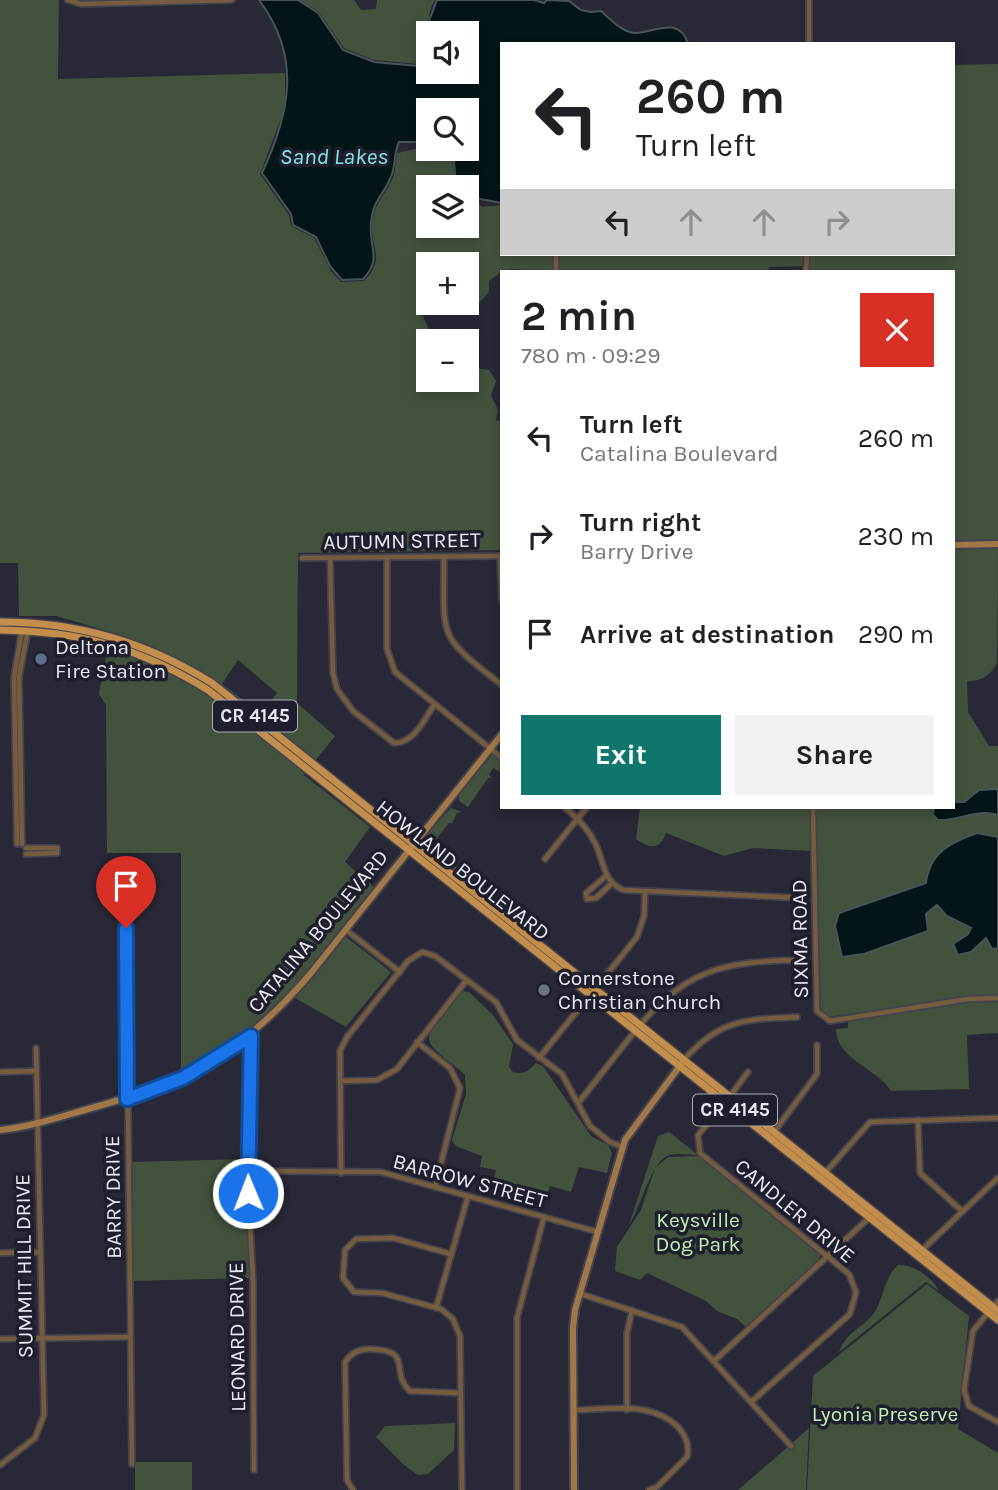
<!DOCTYPE html>
<meta charset="utf-8">
<style>
:root{--surface:#fff;--page:#f2f2f2;--text:#202124;--muted:#757577;--accent:#0f766e}
body{margin:0;font-family:Karla,sans-serif;background:var(--page);color:var(--text);height:100vh;display:flex;flex-direction:column;font-size:26px;white-space:nowrap}
*{box-sizing:border-box;margin:0}
p{font-size:23px;color:var(--muted)}
.icon{flex:none;width:38px;height:38px;fill:none;stroke:currentColor;stroke-width:2;stroke-linecap:round;stroke-linejoin:round}
.map{position:relative;flex:1;overflow:hidden}
.sheet{position:absolute;left:500px;top:270px;width:455px;height:539px;display:flex;flex-direction:column;background:var(--surface);border-radius:0px;box-shadow:0 4px 10px #0003}
.sheet>*{flex:none}
.guide{position:absolute;left:500px;top:42px;width:455px;height:214px;border-radius:0px;box-shadow:0 4px 10px #0003;background:#fff;color:var(--text);overflow:hidden}
.fabs{position:absolute;left:416px;top:21px;display:grid;gap:14px}
.fabs a{display:grid;place-items:center;width:63px;height:63px;border-radius:0px;background:var(--surface);box-shadow:0 4px 10px #0003;font-size:35px}
.pin{position:absolute;display:grid;place-items:center;width:60px;height:60px;color:#fff;margin:-72px -30px;border-radius:50% 50% 50% 0;rotate:-45deg;box-shadow:0 0 7px #0007}
.pin .icon{rotate:45deg}
.me{position:absolute;width:77px;margin:-38px;rotate:359deg;stroke-linejoin:round;filter:drop-shadow(0 0 5px #0008)}
.turn{display:flex;align-items:center;gap:24px;height:147px;padding:0 21px;font-size:32px}
.turn .icon{width:91px;height:91px;stroke-width:2.5}
.turn b{display:block;font-size:49px;line-height:60px}
.lanes{display:flex;align-items:center;height:66px;padding:0 21px;background:#0003;justify-content:center;gap:35px;direction:ltr}
.lanes .off{opacity:.35}
.round{display:grid;place-items:center;flex:none;width:74px;height:74px;border-radius:0px;background:var(--page)}
.headline{display:flex;align-items:center;justify-content:space-between;height:119px;padding:0 21px}
h1{font-size:42px;font-weight:700;line-height:52px}
.action{display:flex;gap:14px;margin-top:auto;padding:14px 21px}
.action a{flex:1;height:80px;border-radius:0px;background:var(--accent);color:#fff;font-size:28px;font-weight:700;line-height:80px;text-align:center}
.action a+a{background:var(--page);color:var(--text)}
ul{padding:0;list-style:none}
li{display:flex;align-items:center;gap:21px;height:98px;padding:0 21px}
li div{flex:1}
li b{display:block;font-size:26px}
li em{font-style:normal}
.map>svg:first-child{display:block}
.green{fill:#42523d;fill-rule:evenodd}
.water{fill:#031516;stroke:#485558;stroke-width:2}
.lines{fill:none;stroke-linecap:round;stroke-linejoin:round}
.street-casing{stroke:#434350;stroke-width:8}
.secondary-casing{stroke:#434350;stroke-width:10}
.primary-casing{stroke:#434350;stroke-width:10}
.street{stroke:#765c3e;stroke-width:4.5}
.secondary{stroke:#a17747;stroke-width:6}
.primary{stroke:#c38d4c;stroke-width:7}
.route-casing{stroke:#114b97;stroke-width:18}
.route{stroke:#1a73e8;stroke-width:12}
.service-dot{fill:#5c6f8a;stroke:#1e1e2c;stroke-width:2.5}
.worship-dot{fill:#6b7280;stroke:#1e1e2c;stroke-width:2.5}
.labels{text-anchor:middle;dominant-baseline:central;stroke-width:7;stroke-linejoin:round;paint-order:stroke}
.shield{fill:#1e1e2c;stroke:#acacb7;stroke-width:2}
.shield-label{font-size:19px;font-weight:bold;fill:#e9e9f3}
.street-label{font-size:21px;fill:#e9e9f3;stroke:#1e1e2c}
.poi-label{font-size:21px;fill:#e9e9f3;stroke:#1e1e2c;text-anchor:start}
.park-label{font-size:21px;fill:#c1eeb2;stroke:#1e1e2c}
.water-label{font-size:23px;font-style:italic;fill:#82e5e9;stroke:#1e1e2c}
</style>
<div class="map">
<svg width="998" height="1490" viewBox="0 0 998 1490">
<rect width="100%" height="100%" fill="#282836"/>
<!-- green -->
<g class="green">
<path d="M0,0H59L58,79L285,73V108L260,174L289,215L291,226L314,238L331,271L341,282L364,281C386,258 371,250 372,225C373,205 384,197 392,180C396,173 395,162 397,153L429,146V149H451L454,175L461,187H429V226H467V197L483,207L502,205V254H554V271L512,269L502,271L489,281V291C484,299 477,307 466,303L467,264H443L434,260C429,266 428,270 424,278C412,305 425,317 434,341H429V380H467V367L489,370L496,381L491,395L498,410L496,421L502,420V550L298,553L297,703L335,736L315,761L190,667L158,650L111,632L56,616H19L18,563H0ZM238,660L277,693L261,714L222,684Z"/>
<path d="M300,0H354L361,10L376,9L377,0H435C424,16 429,45 429,65L374,60L344,48L319,12Z"/>
<polygon points="998,64 998,542 954,543 954,271 810,271 810,254 954,254 954,65"/>
<polygon points="558,254 806,254 806,266 769,267 768,271 558,271"/>
<path d="M954,547H998C998,568 998,649 997,663C991,676 979,682 967,681L968,712L989,746H998V844L961,920L970,925L979,939L998,933V996L968,997L827,1017L819,1010L815,807H954Z"/>
<path d="M108,645L154,663L207,692L308,770L304,775L370,827L345,862L375,888C312,964 275,1029 181,1074V853H107L106,705L99,694Z"/>
<polygon points="493,754 502,760 502,773 493,768 489,775 492,778 488,778 468,807 459,801 459,794"/>
<path d="M640,807H811L815,994L811,851L753,848L724,856L666,833C660,850 650,849 636,839Z"/>
<polygon points="451,808 462,812 457,813 452,823 449,823 433,843 433,848 445,854 444,856 453,864 457,863 455,866 464,873 467,871 467,875 477,883 483,883 478,889 423,846 426,835"/>
<polygon points="346,933 345,936 391,972 346,1027 295,998 253,1038 283,1009"/>
<path d="M461,991L469,992L492,1014L513,1044L509,1067L513,1072C524,1075 528,1071 536,1063L543,1066L591,1136L608,1145L612,1153L607,1173L579,1167L571,1192L550,1186L543,1208L491,1192L496,1170L480,1167L482,1156L456,1146L452,1140L466,1094L465,1075C455,1065 440,1056 432,1046C419,1030 452,1004 461,991Z"/>
<path d="M998,1000V1033L967,1035L969,1089L891,1091C878,1069 836,1059 836,1029L848,1028V1021L968,1001Z"/>
<path d="M669,1132L698,1155C689,1155 678,1153 670,1155C651,1159 641,1208 629,1225L658,1136Z"/>
<polygon points="699,1156 821,1254 816,1264 747,1328 737,1319 717,1311 706,1301 647,1273 640,1280 615,1271 617,1247 641,1210 655,1168 668,1157"/>
<polygon points="246,1159 251,1278 133,1281 130,1162"/>
<path d="M898,1265C914,1264 932,1277 939,1291L926,1282L839,1352C846,1334 856,1331 869,1319C884,1305 882,1279 898,1265Z"/>
<polygon points="927,1284 969,1316 958,1429 998,1453 998,1490 807,1490 813,1376"/>
<polygon points="455,1423 454,1450 428,1474 418,1475 404,1465 376,1437 385,1426"/>
<polygon points="809,1428 806,1490 738,1490 789,1446 791,1448 792,1443"/>
<rect x="135" y="1462" width="57" height="28"/>
</g>
<!-- water -->
<g class="water">
<path d="M259,0H298L318,13L343,50L374,62L429,67V72H467L470,69L467,33H432L429,21L437,0H534L544,3L547,0L569,1L581,10L591,12L601,11C609,18 622,32 634,33C652,34 679,14 688,44H502V203L469,197L467,187H463L455,175L453,149H467V110H429V137L422,142H399C393,154 396,168 390,179C382,197 373,200 371,223C368,246 383,259 363,279L342,280L330,266L316,237L293,225L291,214L262,173C290,113 302,57 259,0Z"/>
<path d="M998,789V815C977,808 960,821 938,820L933,815L934,807H954V802H964L979,790Z"/>
<path d="M977,833L998,837V948L992,949L986,938L971,952L958,955L953,944L968,934L971,928L947,916L937,905L926,914L928,931L864,954L842,957L835,926L839,913L926,883C929,853 951,842 977,833Z"/>
</g>
<g class="lines">
<!-- street casing -->
<g class="street-casing">
<g id="street">
<polyline points="68,0 81,4 232,0"/>
<polyline points="809,44 809,0"/>
<polyline points="556,254 556,271"/>
<polyline points="806,271 807,254"/>
<polyline points="500,556 502,601"/>
<polyline points="387,557 387,649 395,672 502,758"/>
<path d="M444,557C444,639 436,634 502,685"/>
<polyline points="302,558 502,556"/>
<path d="M330,558L333,673L337,689L353,711L394,743C414,743 424,720 434,705"/>
<path d="M564,807C577,817 589,830 596,845C604,862 603,881 623,890L803,898"/>
<polyline points="813,807 817,1011 830,1021 968,999 998,998"/>
<polyline points="17,844 14,677 22,630"/>
<polyline points="22,844 19,677 28,630"/>
<polyline points="26,854 57,853 57,848 26,848"/>
<polyline points="545,859 587,807"/>
<polyline points="606,876 586,893 587,899 596,898 612,883"/>
<polyline points="126,928 132,1464"/>
<polyline points="346,930 400,972"/>
<path d="M641,1024C689,966 732,961 804,960"/>
<polyline points="251,1036 247,1171 253,1279 254,1470"/>
<polyline points="417,1042 450,1068 460,1088 435,1187"/>
<polyline points="539,1058 637,937 644,916 645,893"/>
<path d="M684,1060C719,1019 747,1019 797,1017"/>
<polyline points="0,1072 36,1071"/>
<polyline points="340,1081 377,1080 397,1069 466,981"/>
<polyline points="730,1096 748,1072"/>
<polyline points="579,1102 635,1031"/>
<polyline points="726,1102 698,1135 700,1153 849,1274 856,1292 850,1314 751,1402"/>
<polyline points="918,1120 920,1173 962,1211"/>
<polyline points="774,1132 817,1074 817,1045"/>
<polyline points="247,1171 381,1172 598,1232"/>
<polyline points="341,1173 340,1051 347,1037 408,961 422,952 435,956 496,1002 517,1040 562,1074 590,1126 610,1142 623,1147"/>
<polyline points="825,1173 870,1122 998,1118"/>
<polyline points="922,1250 998,1178"/>
<polyline points="0,1253 40,1252"/>
<polyline points="451,1254 393,1238 356,1239 345,1250 343,1278 354,1292 382,1293 441,1309 453,1319 460,1336 462,1490"/>
<polyline points="581,1294 682,1327 791,1446"/>
<polyline points="998,1301 973,1331 964,1390 969,1406 998,1422"/>
<polyline points="436,1308 468,1196"/>
<polyline points="0,1339 129,1337"/>
<polyline points="714,1361 870,1217"/>
<path d="M573,1410C608,1410 651,1400 678,1427C686,1436 690,1445 687,1457L657,1487L649,1490"/>
<polyline points="627,1410 627,1333 632,1310"/>
<polyline points="0,1465 35,1438 44,1415 36,1048"/>
<path d="M353,1490L347,1480L345,1362C351,1353 358,1349 369,1349C416,1350 388,1371 410,1391L459,1393"/>
<polyline points="517,1490 517,1318 544,1217"/>
</g>
</g>
<!-- secondary casing -->
<g class="secondary-casing">
<g id="secondary">
<polyline points="954,545 998,544"/>
<path d="M0,1130C30,1127 59,1117 88,1109C188,1082 243,1053 311,973L502,734"/>
<polyline points="574,1490 573,1328 575,1310 625,1140 682,1063"/>
</g>
</g>
<!-- primary casing -->
<g class="primary-casing">
<g id="primary">
<path d="M0,622C78,622 146,642 212,683L998,1311"/>
<path d="M0,630C80,631 140,648 208,690L998,1320"/>
</g>
</g>
<!-- street -->
<use href="#street" class="street"/>
<!-- secondary -->
<use href="#secondary" class="secondary"/>
<!-- primary -->
<use href="#primary" class="primary"/>
</g>
<g class="lines">
<!-- route casing -->
<g class="route-casing">
<polyline id="route" points="126,928 127,1099 183,1078 251,1036 248,1193"/>
</g>
<!-- route -->
<use href="#route" class="route"/>
</g>
<!-- markers -->
<circle class="service-dot" cx="41" cy="659" r="7"/>
<circle class="worship-dot" cx="544" cy="990" r="7"/>
<g class="labels">
<!-- shield labels -->
<g class="shield">
<rect x="213" y="700.5" width="84" height="31" rx="5"/>
<rect x="693" y="1094.5" width="84" height="31" rx="5"/>
</g>
<g class="shield-label">
<text x="255" y="716">CR 4145</text>
<text x="735" y="1110">CR 4145</text>
</g>
<!-- street labels -->
<g class="street-label">
<text transform="translate(402 541) rotate(-1)">AUTUMN STREET</text>
<text transform="translate(463 870) rotate(38)">HOWLAND BOULEVARD</text>
<text transform="translate(318 931) rotate(-50)">CATALINA BOULEVARD</text>
<text transform="translate(800 939) rotate(-91)">SIXMA ROAD</text>
<text transform="translate(470 1181) rotate(15)">BARROW STREET</text>
<text transform="translate(113 1197) rotate(-91)">BARRY DRIVE</text>
<text transform="translate(795 1211) rotate(40)">CANDLER DRIVE</text>
<text transform="translate(24 1266) rotate(-91)">SUMMIT HILL DRIVE</text>
<text transform="translate(237 1337) rotate(-91)">LEONARD DRIVE</text>
</g>
<!-- poi labels -->
<g class="poi-label">
<text x="55" y="647">Deltona<tspan x="55" dy="24">Fire Station</tspan></text>
<text x="558" y="978">Cornerstone<tspan x="558" dy="24">Christian Church</tspan></text>
</g>
<!-- park labels -->
<g class="park-label">
<text x="698" y="1220">Keysville<tspan x="698" dy="24">Dog Park</tspan></text>
<text x="885" y="1414">Lyonia Preserve</text>
</g>
<!-- water labels -->
<g class="water-label">
<text x="334" y="156">Sand Lakes</text>
</g>
</g>
</svg>
<div class="fabs">
<a><svg class="icon" aria-label="sound" viewBox="0 0 24 24"><path d="M4 9h4l5-4v14l-5-4H4zM17 9q2 3 0 6"/></svg></a>
<a><svg class="icon" aria-label="search" viewBox="0 0 24 24"><circle cx="10" cy="10" r="6"/><path d="M15 15l6 6"/></svg></a>
<a><svg class="icon" aria-label="layers" viewBox="0 0 24 24"><path d="M12 4l9 5-9 5-9-5zM3 14l9 5 9-5"/></svg></a>
<a>+</a>
<a>−</a>
</div>
<div class="pin" style="left:126px;top:928px;background:#d93025"><svg class="icon" aria-label="arrive" viewBox="0 0 24 24"><path d="M6 21V4h12l-3 4 3 4H6"/></svg></div>
<svg class="me" style="left:248px;top:1193px" viewBox="-20 -20 40 40"><circle r="17" fill="#1a73e8" stroke="#fff" stroke-width="3"/><path d="M0-11L8 9 0 5-8 9z" fill="#fff"/></svg>
<div class="guide">
<div class="turn"><svg class="icon" aria-label="left" viewBox="0 0 24 24"><path d="M17 20v-9H6M10 6l-5 5 5 5"/></svg><div><b>260 m</b>Turn left</div></div>
<div class="lanes"><svg class="icon" aria-label="left" viewBox="0 0 24 24"><path d="M17 20v-9H6M10 6l-5 5 5 5"/></svg><svg class="icon off" aria-label="ahead" viewBox="0 0 24 24"><path d="M12 20V5M6 11l6-6 6 6"/></svg><svg class="icon off" aria-label="ahead" viewBox="0 0 24 24"><path d="M12 20V5M6 11l6-6 6 6"/></svg><svg class="icon off" aria-label="right" viewBox="0 0 24 24"><path d="M7 20v-9h11M14 6l5 5-5 5"/></svg></div>
</div>
<section class="sheet">
<div class="headline"><div><h1>2 min</h1><p>780 m · 09:29</p></div><a class="round" style="background:#d93025;color:#fff"><svg class="icon" aria-label="close" viewBox="0 0 24 24"><path d="M6 6l12 12M18 6L6 18"/></svg></a></div>
<ul>
<li><svg class="icon" aria-label="left" viewBox="0 0 24 24"><path d="M17 20v-9H6M10 6l-5 5 5 5"/></svg><div><b>Turn left</b><p>Catalina Boulevard</p></div><em>260 m</em></li>
<li><svg class="icon" aria-label="right" viewBox="0 0 24 24"><path d="M7 20v-9h11M14 6l5 5-5 5"/></svg><div><b>Turn right</b><p>Barry Drive</p></div><em>230 m</em></li>
<li><svg class="icon" aria-label="arrive" viewBox="0 0 24 24"><path d="M6 21V4h12l-3 4 3 4H6"/></svg><div><b>Arrive at destination</b></div><em>290 m</em></li>
</ul>
<div class="action"><a>Exit</a><a>Share</a></div>
</section>
</div>
